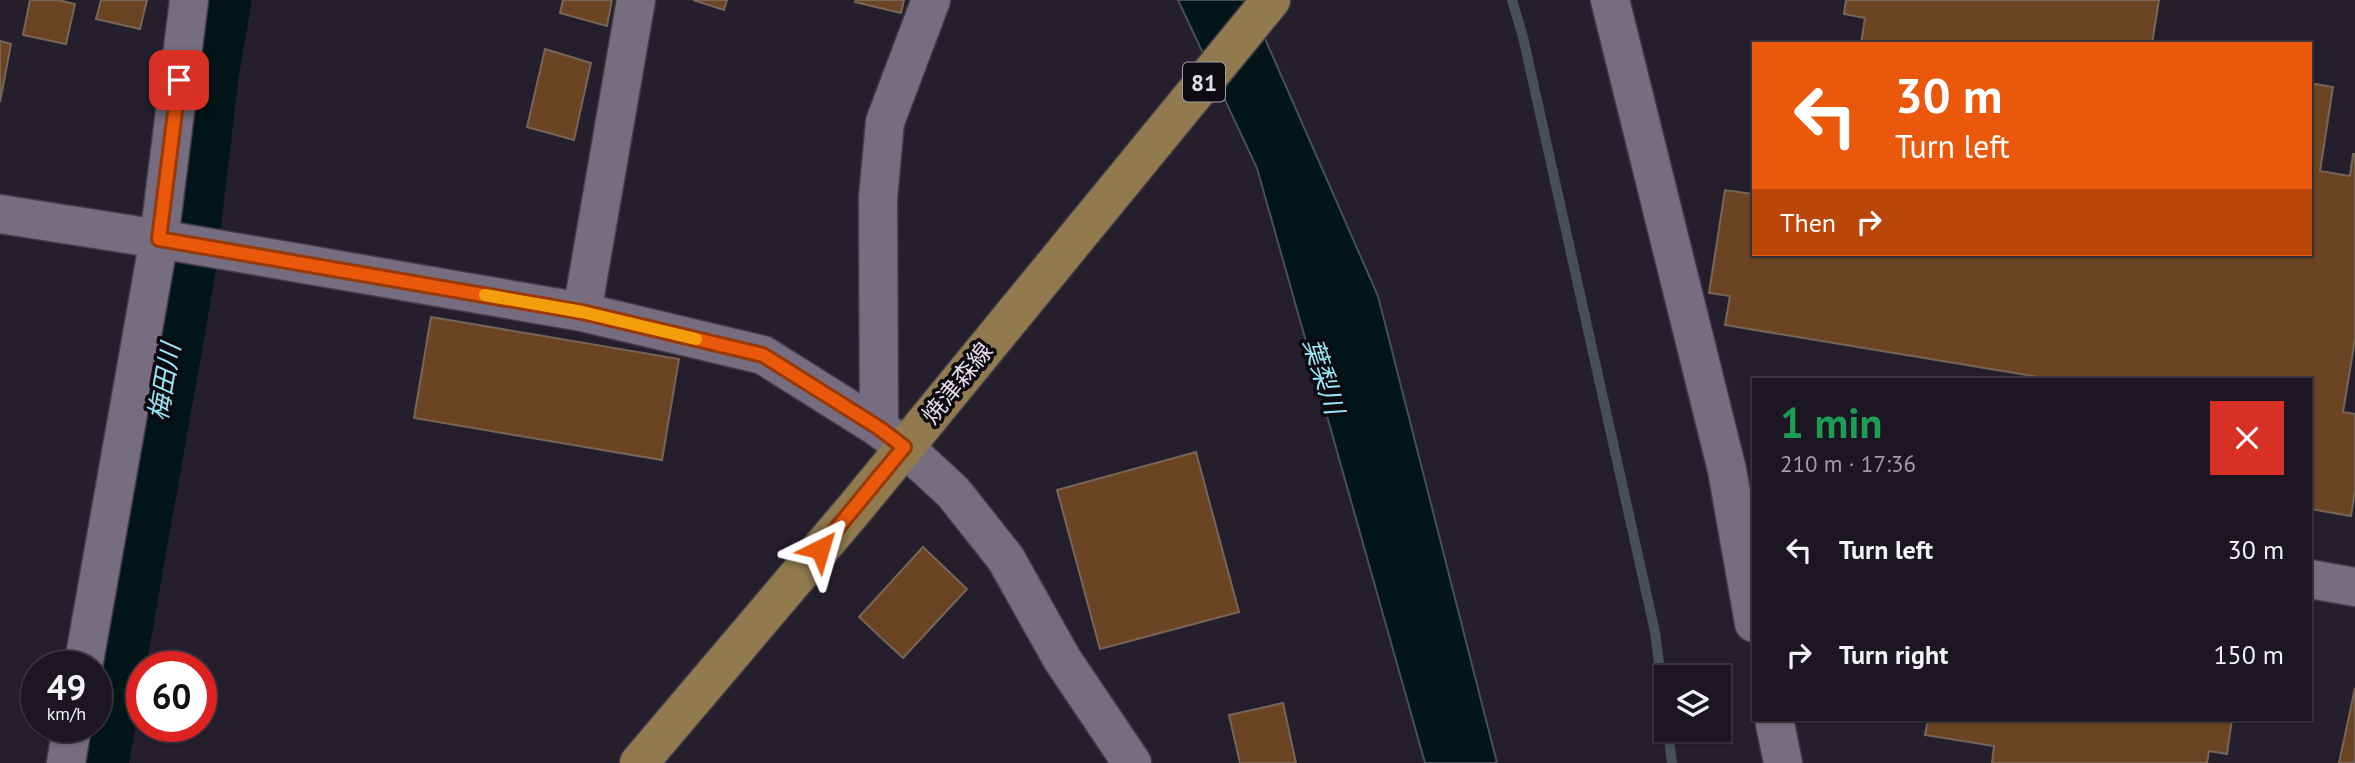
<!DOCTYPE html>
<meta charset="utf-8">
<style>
:root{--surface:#1c1622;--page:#29232f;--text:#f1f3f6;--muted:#a09fa5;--line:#3a3540}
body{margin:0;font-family:"PT Sans","Noto Sans JP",sans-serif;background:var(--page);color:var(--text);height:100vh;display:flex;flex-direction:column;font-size:26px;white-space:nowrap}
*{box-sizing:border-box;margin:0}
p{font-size:23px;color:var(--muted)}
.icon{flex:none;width:38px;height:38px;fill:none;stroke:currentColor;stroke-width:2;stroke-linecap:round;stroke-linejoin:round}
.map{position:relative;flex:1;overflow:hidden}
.side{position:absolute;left:1752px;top:378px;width:560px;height:343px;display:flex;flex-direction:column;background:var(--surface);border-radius:0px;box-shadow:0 2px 5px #0004,0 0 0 2px var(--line)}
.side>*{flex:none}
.guide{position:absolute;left:1752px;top:42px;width:560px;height:214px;border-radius:0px;box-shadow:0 2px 5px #0004,0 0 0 2px var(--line);background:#ea580c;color:#fff;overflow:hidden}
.tools{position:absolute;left:1654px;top:665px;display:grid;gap:14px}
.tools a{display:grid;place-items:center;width:77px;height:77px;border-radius:0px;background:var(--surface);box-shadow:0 2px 5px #0004,0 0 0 2px var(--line);font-size:35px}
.speed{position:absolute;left:21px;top:651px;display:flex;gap:14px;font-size:35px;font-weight:700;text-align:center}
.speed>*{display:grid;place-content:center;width:91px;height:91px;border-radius:50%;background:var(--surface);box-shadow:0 2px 5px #0004,0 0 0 2px var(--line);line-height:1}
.speed small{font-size:18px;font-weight:400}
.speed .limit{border:10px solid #d22;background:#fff;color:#111}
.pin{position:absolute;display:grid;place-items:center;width:60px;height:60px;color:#fff;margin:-30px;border-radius:14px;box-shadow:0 4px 10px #0006}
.me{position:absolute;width:77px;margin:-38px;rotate:40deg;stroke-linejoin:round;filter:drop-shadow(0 0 5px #0008)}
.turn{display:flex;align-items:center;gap:24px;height:147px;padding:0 28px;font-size:32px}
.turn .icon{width:91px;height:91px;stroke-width:2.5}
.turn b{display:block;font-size:49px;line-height:60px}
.then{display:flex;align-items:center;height:66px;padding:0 28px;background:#0003;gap:14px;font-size:26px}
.round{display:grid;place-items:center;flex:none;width:74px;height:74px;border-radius:0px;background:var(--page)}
.headline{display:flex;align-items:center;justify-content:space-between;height:119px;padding:0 28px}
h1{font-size:42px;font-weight:600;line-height:52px;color:#1e9e55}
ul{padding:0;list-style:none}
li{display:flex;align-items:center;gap:21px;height:105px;padding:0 28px}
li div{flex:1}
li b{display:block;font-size:26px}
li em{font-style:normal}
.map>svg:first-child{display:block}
.water{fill:#021519;stroke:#455157;stroke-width:2}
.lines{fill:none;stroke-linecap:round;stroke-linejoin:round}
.stream{stroke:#455157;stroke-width:10}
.river{stroke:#021519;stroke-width:63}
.building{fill:#6a4423;stroke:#776658;stroke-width:2}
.minor-casing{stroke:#423b48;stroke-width:41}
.major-casing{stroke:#423b48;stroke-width:41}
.minor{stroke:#766d80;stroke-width:38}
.major{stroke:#917b4e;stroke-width:38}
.route-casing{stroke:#983908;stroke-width:18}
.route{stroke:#ea580c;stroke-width:12}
.slow{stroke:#f59e0b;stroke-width:12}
.labels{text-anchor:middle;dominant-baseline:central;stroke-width:7;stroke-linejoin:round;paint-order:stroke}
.shield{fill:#0d0a10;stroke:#a29ea7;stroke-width:2}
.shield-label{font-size:23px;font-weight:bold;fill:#e2dde8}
.street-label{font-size:24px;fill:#e2dde8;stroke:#0d0a10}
.water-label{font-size:26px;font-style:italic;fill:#97e5f8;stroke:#0d0a10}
</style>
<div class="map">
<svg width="2355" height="763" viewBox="0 0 2355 763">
<rect width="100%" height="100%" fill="#251e2d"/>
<!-- water -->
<polygon class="water" points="1178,0 1248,0 1378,296 1497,763 1425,763 1257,168"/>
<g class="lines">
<!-- stream -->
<g class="stream">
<polyline points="1512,0 1523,37 1655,632 1666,717"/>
<polyline points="1668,730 1672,763"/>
</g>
<!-- river -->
<polyline class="river" points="97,763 184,271 207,76 220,0"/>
</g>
<!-- building -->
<g class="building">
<polygon points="30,0 58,0 75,4 66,44 23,35"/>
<polygon points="101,0 147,0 140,29 96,19"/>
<polygon points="563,0 612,0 607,26 560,13"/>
<polygon points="693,0 727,0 724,10"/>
<polygon points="856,0 904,0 901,13 855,2"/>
<polygon points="1846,0 2159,0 2152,44 1861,44 1865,18 1844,14"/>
<polygon points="0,41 11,44 0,102"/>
<polygon points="545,49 591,63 574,140 527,127"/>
<polygon points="2310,83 2333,87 2320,171 2350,176 2353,154 2355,154 2355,339 2343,412 2355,414 2355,491 2351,516 2310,509 2310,380 2057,380 1725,325 1730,296 1709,293 1725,190 1754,194 1754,254 2310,254"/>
<polygon points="431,317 679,359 662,460 414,418"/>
<polygon points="1196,452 1239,612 1100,649 1057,490"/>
<polygon points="923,547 967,589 903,658 859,617"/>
<polygon points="2355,688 2355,763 2339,763"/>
<polygon points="1283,703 1296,763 1240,763 1229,715"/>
<polygon points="1928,719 2232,719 2227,754 2209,751 2207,763 1992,763 1994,746 1925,735"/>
</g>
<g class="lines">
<!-- minor casing -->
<g class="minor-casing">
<g id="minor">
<polyline points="1610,0 1727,470 1754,623"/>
<polyline points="0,214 159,239 582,312 763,355 879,428 904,447 953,492 1006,559 1062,659 1132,763"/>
<polyline points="582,312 636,0"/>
<polyline points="879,428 878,198 885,122 931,0"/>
<polyline points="2310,579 2355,587"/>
<polyline points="83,667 159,239 189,0"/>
<polyline points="1774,719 1783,763"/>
<polyline points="66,763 72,726"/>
</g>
</g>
<!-- major casing -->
<g class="major-casing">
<polyline id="major" points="639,763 856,507 1271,0"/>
</g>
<!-- minor -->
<use href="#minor" class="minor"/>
<!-- major -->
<use href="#major" class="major"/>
</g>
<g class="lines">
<!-- route casing -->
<g class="route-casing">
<polyline id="route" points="179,80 159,239 582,312 763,355 879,428 904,447 820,549"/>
</g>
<!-- route -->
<use href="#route" class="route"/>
<!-- slow -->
<polyline class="slow" points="485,295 582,312 696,339"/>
</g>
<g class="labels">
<!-- shield labels -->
<rect class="shield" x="1183" y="62.5" width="42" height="39" rx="5"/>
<g class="shield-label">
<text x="1204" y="82">81</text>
</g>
<!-- street labels -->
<g class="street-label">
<text transform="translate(957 383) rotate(-51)">焼津森線</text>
</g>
<!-- water labels -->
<g class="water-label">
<text transform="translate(1324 376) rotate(72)">葉梨川</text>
<text transform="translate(164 382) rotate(-80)">梅田川</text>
</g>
</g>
</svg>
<div class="tools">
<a><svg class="icon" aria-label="layers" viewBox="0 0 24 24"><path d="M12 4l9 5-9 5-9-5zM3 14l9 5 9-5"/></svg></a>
</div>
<div class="speed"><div>49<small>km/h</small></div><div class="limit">60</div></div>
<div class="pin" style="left:179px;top:80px;background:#d93025"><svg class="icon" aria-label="arrive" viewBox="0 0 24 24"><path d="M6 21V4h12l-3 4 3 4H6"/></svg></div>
<svg class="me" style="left:820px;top:549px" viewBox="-20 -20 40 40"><path d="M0-17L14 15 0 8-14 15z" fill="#ea580c" stroke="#fff" stroke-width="4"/></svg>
<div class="guide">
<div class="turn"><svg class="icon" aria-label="left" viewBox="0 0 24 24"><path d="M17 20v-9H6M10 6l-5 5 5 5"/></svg><div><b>30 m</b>Turn left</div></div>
<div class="then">Then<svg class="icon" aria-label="right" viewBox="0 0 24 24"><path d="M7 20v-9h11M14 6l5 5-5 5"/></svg></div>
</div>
<section class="side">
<div class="headline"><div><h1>1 min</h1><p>210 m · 17:36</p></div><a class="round" style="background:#d93025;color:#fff"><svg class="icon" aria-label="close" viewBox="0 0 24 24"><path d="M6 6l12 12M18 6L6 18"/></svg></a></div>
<ul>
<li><svg class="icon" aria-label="left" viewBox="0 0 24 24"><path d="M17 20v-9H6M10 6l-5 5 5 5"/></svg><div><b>Turn left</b></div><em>30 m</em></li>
<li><svg class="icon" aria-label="right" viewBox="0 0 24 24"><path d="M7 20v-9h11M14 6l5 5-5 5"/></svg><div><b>Turn right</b></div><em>150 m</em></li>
</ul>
</section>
</div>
